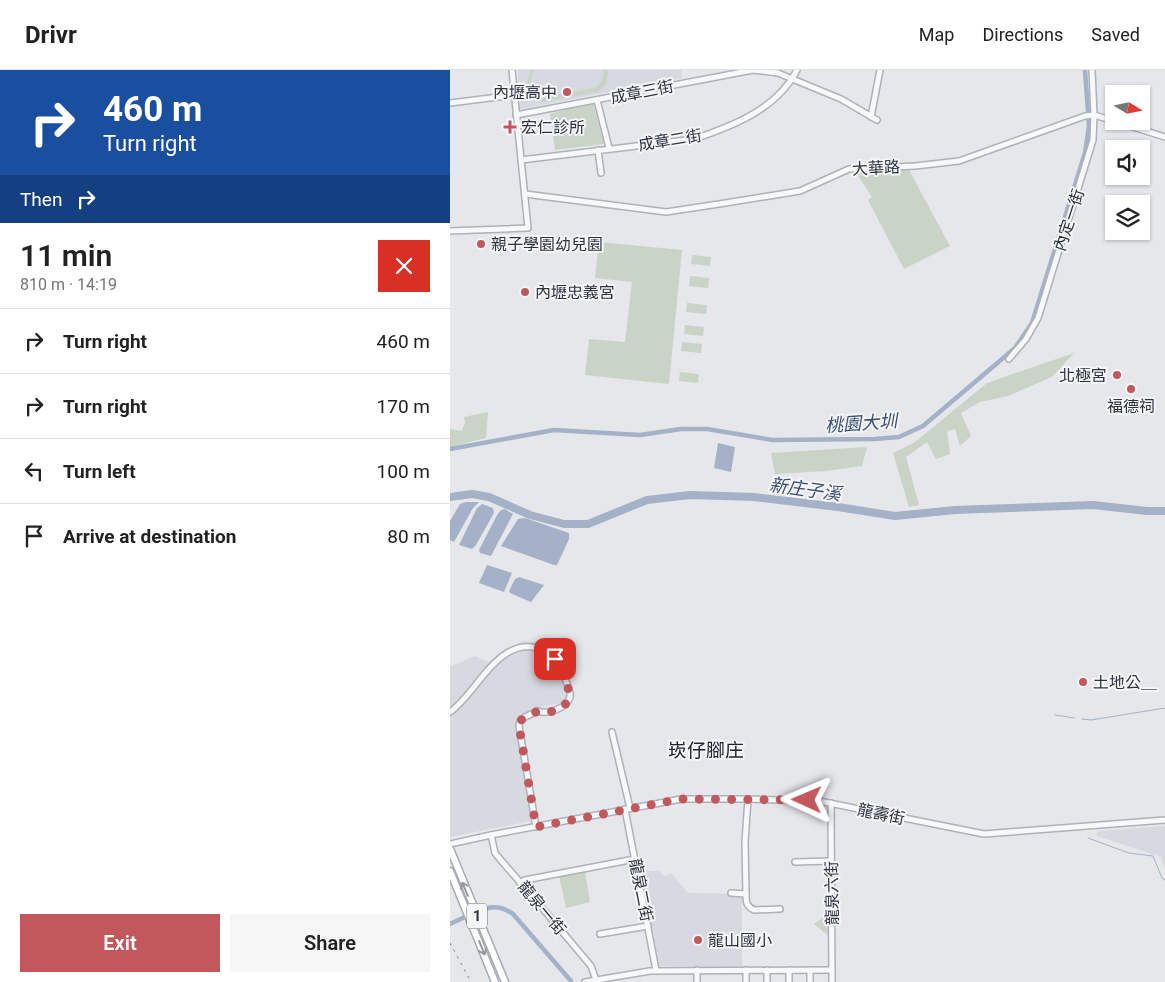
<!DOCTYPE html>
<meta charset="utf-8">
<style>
:root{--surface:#fff;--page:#f6f6f6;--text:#222;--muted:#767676;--line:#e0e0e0;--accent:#c2585c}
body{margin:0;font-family:Roboto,"Noto Sans TC",sans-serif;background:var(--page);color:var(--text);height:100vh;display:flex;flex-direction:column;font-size:19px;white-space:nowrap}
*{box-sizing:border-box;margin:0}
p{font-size:16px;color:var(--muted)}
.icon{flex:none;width:28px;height:28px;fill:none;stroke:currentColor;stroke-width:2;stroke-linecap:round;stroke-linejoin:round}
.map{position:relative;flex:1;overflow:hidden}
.side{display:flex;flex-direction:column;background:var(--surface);width:450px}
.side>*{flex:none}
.hud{background:#1a4fa0;color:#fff;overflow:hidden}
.needle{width:32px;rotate:100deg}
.buttons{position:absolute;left:655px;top:15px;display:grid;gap:10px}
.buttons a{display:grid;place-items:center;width:45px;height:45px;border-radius:0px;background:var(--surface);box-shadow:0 1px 4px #0004;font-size:25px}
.pin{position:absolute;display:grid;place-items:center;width:42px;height:42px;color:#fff;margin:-21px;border-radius:10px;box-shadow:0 2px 8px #0006}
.me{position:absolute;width:55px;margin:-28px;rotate:271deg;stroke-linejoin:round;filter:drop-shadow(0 0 4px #0008)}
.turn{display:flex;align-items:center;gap:18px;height:105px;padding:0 20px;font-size:22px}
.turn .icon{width:65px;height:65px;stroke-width:2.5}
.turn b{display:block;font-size:35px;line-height:42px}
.then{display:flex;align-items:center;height:48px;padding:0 20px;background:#0003;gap:10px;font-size:19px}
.round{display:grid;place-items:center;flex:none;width:52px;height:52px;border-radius:0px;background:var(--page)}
.overview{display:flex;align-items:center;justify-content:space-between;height:85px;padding:0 20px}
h1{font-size:30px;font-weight:600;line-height:38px}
.cta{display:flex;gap:10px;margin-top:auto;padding:10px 20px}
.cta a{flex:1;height:58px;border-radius:0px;background:var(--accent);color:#fff;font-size:20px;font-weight:600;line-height:58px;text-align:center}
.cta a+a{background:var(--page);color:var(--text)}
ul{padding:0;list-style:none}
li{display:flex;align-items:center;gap:15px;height:65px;padding:0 20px;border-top:1px solid var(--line)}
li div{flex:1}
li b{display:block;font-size:19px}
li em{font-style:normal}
header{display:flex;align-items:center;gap:30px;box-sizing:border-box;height:70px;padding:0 25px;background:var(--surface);border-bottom:1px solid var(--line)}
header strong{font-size:24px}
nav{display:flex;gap:28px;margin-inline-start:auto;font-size:18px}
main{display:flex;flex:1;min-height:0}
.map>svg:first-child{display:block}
.built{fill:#d7d9e0}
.green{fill:#c9d4c7}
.water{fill:#a4b1c7}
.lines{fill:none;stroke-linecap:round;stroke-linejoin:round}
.stream{stroke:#a4b1c7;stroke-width:1}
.canal{stroke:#a4b1c7;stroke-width:4.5}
.river{stroke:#a4b1c7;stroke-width:8}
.minor-casing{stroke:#aeb1b8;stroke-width:8}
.major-casing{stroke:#a5aab6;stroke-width:9}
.minor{stroke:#f7f8fa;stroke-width:5}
.major{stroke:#fff;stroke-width:6}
.rail{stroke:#808593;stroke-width:1;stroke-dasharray:2.5 5;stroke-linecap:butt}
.oneway{stroke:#9699a0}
.route{stroke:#c2585c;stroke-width:9;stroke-dasharray:0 16.2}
.poi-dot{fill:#c2585c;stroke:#f4f6f8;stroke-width:2}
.labels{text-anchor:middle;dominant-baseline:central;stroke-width:4;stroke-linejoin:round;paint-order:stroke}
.shield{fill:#f4f6f8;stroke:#696e79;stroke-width:1}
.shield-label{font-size:15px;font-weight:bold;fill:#2e3342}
.poi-label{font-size:16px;fill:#2e3342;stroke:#f4f6f8;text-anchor:start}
.street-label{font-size:16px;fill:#2e3342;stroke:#f4f6f8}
.water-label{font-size:18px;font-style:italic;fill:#3c4e72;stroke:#f4f6f8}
.quarter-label{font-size:19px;fill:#202433;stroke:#f4f6f8}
</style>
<header>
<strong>Drivr</strong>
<nav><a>Map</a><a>Directions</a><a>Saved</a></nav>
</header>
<main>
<section class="side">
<div class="hud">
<div class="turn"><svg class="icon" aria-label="right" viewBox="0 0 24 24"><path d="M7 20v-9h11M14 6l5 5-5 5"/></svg><div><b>460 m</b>Turn right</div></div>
<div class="then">Then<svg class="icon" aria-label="right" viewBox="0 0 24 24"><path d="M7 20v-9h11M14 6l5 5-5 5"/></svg></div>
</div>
<div class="overview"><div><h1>11 min</h1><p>810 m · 14:19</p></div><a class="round" style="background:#d93025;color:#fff"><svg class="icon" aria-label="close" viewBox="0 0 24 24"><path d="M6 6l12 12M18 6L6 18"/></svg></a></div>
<ul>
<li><svg class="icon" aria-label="right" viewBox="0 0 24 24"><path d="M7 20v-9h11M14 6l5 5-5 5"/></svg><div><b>Turn right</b></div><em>460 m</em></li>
<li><svg class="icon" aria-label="right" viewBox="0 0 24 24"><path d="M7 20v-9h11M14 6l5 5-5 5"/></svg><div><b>Turn right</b></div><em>170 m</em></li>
<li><svg class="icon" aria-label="left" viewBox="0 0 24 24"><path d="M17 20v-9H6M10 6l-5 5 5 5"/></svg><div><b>Turn left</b></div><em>100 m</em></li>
<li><svg class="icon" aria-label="arrive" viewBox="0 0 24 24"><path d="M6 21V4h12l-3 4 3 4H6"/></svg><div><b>Arrive at destination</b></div><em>80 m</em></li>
</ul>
<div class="cta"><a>Exit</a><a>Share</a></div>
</section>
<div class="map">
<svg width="715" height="912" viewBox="0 0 715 912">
<rect width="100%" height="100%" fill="#e5e7eb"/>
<!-- built -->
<g class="built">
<polygon points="68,0 231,0 232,8 70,39 69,27 77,25 75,11 68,12"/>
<polygon points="72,571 101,574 112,587 125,625 111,633 86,638 67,649 69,675 81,751 0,767 0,597 25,586 38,592"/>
<polygon points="715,756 715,800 711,787 647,766 647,761"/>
<polygon points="191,799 200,801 209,801 215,807 221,803 238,823 292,824 292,897 209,896"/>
</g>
<!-- green -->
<g class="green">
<path d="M80,0H85C78,10 79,25 93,28L144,18C151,14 154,9 153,0L158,1L157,12L149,22L92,32L79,26L77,17Z"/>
<polygon points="143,32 154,74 105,80 100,44"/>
<polygon points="459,100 500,176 454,199 418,130 422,127 405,101 421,102"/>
<polygon points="149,172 232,180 219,314 135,305 139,269 175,272 182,212 145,208"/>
<polygon points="242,185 261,187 260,196 241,194"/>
<polygon points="240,206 259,208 258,218 239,216"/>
<polygon points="237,233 257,235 256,244 236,242"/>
<polygon points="235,255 254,257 253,266 234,264"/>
<polygon points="232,272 252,274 251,283 231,281"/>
<polygon points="624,283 602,307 558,326 530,332 511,343 521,366 510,376 505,359 497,361 500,384 486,389 477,372 456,387 469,435 459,437 443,383 465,372 537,313"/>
<polygon points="230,302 249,304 248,313 229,311"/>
<polygon points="38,342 36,368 0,377 0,359 12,361 15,353 14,347"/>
<polygon points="417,377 412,396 376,401 325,404 321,383"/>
<polygon points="135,801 140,832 116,838 109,806"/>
<polygon points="380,843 380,867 364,854"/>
</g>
<!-- water -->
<g class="water">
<polygon points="268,373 285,377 281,402 264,398"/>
<polygon points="16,432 29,432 23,438 4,472 0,470 0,451 10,434"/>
<polygon points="32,434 43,438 44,443 26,475 22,479 9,475 27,438"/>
<polygon points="55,439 63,444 41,486 30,483 29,480 47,445 51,440"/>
<polygon points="75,448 119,463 119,469 107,495 104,495 51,476 68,449"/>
<polygon points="37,495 62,503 54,522 29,513"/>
<polygon points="69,507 94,515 81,532 60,523 59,521 65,509"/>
</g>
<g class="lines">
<!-- stream -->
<g class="stream">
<polyline points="605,645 625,648"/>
<polyline points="632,649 641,650 715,638"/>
<polyline points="638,768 679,783 703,786 712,808 715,810"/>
</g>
<!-- canal -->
<g class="canal">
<polyline points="0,379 104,360 190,365 231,359 257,359 323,370 425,369 449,367 473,356 565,278 582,253 635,83 639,56 635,0"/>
<path d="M29,841C41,835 52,836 63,844L121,911"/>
<polyline points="21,844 22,844"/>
<polyline points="0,854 15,847"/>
</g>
<!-- river -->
<polyline class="river" points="0,427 22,424 39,427 80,445 114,454 138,454 197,430 240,425 304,427 388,437 445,446 505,440 643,435 697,441 715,441"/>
<!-- minor casing -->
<g class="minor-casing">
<g id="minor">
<polyline points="147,30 159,78"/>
<polyline points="0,33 64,25"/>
<polyline points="66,45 303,0 328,3 391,29 427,50"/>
<polyline points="421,47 430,0"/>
<polyline points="664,51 715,67"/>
<polyline points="148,80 151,103"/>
<path d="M71,90L244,69C283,56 327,39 347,0"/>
<polyline points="75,124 216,142 269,134 350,121 399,99 465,96 509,91 635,46 644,45 664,51"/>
<polyline points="0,161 78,158 62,0"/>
<polyline points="559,289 576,269 588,248 643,70 644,45 642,0"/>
<path d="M0,642C29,622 52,556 99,583C105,586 122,620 120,627C117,638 98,645 88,641L75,647L70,651L69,656L86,757"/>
<polyline points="162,662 180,738"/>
<polyline points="381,733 382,912"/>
<polyline points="175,739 206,900"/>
<polyline points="41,765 45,783 49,788 83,827 141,896 146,910"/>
<polyline points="0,774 41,765 231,729 298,729 369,731 534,764 715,750"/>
<polyline points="345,792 381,791"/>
<polyline points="70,813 75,810 185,789"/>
<polyline points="281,823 296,824 295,772 298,729"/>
<path d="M296,824C296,832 296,836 304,840L330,839"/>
<polyline points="150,864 198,856"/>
<polyline points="296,900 296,912"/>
<polyline points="317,900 317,912"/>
<polyline points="135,912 200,901 382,900"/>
<polyline points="247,912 247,900"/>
<polyline points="339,912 339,900"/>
<polyline points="360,912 360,900"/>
</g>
</g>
<!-- major casing -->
<g class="major-casing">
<g id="major">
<polyline points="0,779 55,912"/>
<polyline points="0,801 45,912"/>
</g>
</g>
<!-- minor -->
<use href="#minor" class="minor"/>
<!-- major -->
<use href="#major" class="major"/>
<!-- rail -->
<polyline class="rail" points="0,873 21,912"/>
</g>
<!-- one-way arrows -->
<defs><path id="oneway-shaft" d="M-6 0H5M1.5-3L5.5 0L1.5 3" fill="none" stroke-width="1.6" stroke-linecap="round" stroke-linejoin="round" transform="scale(1.25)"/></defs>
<g class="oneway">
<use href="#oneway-shaft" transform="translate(15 819) rotate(-113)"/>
<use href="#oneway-shaft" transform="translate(32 878) rotate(68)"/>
</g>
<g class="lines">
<!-- route -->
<path class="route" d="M105,589C112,604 131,630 107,640C102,642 93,643 88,641L75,647L70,651L69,656L86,757L231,729L357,730"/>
</g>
<!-- markers -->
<g class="poi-dot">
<circle cx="117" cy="22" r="5"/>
<path d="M57.5 49.5h5v5h5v5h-5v5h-5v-5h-5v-5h5z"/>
<circle cx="31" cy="174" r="5"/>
<circle cx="75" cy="222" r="5"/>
<circle cx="667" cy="305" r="5"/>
<circle cx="681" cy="319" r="5"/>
<circle cx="633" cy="612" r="5"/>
<circle cx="248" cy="870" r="5"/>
</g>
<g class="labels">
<!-- shield labels -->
<rect class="shield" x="17" y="833.5" width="20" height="25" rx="4"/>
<g class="shield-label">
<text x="27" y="846">1</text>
</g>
<!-- poi labels -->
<g class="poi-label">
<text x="107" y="22" text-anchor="end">內壢高中</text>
<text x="71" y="57">宏仁診所</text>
<text x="41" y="174">親子學園幼兒園</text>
<text x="85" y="222">內壢忠義宮</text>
<text x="657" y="305" text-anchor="end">北極宮</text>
<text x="681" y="336" text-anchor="middle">福德祠</text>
<text x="643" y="612">土地公＿</text>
<text x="258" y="870">龍山國小</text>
</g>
<!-- street labels -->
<g class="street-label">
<text transform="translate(192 22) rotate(-11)">成章三街</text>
<text transform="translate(220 70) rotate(-9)">成章二街</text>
<text transform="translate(426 98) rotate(-3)">大華路</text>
<text transform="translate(619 150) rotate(-72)">內定一街</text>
<text transform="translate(431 744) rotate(12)">龍壽街</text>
<text transform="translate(191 820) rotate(79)">龍泉二街</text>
<text transform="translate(382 823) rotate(-91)">龍泉六街</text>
<text transform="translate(92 838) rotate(50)">龍泉一街</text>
</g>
<!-- water labels -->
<g class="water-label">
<text transform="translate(411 353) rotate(-4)">桃園大圳</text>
<text transform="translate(355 419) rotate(8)">新庄子溪</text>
</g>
<!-- quarter labels -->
<g class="quarter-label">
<text x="256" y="680">崁仔腳庄</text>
</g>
</g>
</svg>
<div class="buttons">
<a><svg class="needle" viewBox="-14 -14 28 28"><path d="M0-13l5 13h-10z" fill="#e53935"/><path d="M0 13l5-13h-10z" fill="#767676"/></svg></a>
<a><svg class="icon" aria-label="sound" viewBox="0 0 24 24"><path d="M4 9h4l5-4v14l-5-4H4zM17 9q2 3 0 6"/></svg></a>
<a><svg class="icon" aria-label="layers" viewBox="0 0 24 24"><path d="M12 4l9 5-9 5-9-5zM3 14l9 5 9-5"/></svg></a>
</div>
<div class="pin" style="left:105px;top:589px;background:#d93025"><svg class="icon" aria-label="arrive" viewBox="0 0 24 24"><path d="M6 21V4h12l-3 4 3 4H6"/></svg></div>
<svg class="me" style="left:357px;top:730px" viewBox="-20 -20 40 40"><path d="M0-17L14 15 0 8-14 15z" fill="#c2585c" stroke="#fff" stroke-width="4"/></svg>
</div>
</main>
